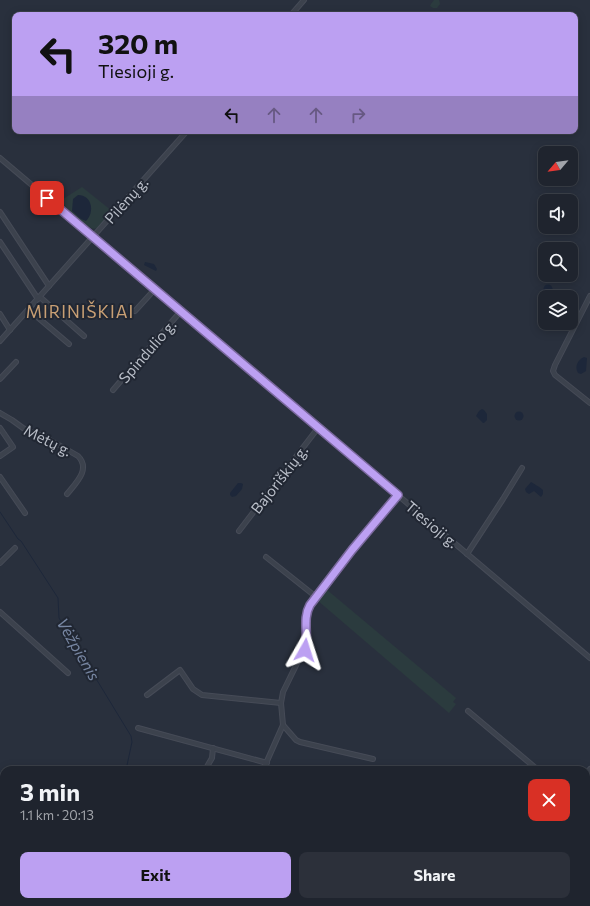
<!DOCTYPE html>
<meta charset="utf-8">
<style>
:root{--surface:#1f242e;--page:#2c303a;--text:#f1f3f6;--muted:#a1a4aa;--line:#3c414a;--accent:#bca0f2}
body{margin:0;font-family:Commissioner,sans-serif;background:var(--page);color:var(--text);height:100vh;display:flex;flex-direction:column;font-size:15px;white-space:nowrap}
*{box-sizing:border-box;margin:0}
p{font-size:13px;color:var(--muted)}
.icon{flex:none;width:22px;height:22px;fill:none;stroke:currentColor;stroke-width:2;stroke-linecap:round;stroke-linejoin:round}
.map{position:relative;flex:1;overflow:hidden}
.side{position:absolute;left:0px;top:766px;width:590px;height:140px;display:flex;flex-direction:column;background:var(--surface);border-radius:12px 12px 0 0;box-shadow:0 2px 10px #0003,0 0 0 1px var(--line)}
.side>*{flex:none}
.hud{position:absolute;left:12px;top:12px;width:566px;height:122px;border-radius:8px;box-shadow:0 2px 10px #0003,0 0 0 1px var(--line);background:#bca0f2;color:#111;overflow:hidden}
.needle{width:26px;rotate:241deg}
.fabs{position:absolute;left:538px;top:146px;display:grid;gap:8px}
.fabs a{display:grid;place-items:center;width:40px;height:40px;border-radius:8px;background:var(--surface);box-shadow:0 2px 10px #0003,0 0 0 1px var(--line);font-size:20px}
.pin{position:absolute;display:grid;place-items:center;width:34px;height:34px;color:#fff;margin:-17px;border-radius:8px;box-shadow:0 2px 6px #0006}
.me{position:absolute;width:44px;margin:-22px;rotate:6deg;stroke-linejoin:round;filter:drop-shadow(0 0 3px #0008)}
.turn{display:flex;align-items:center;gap:14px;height:84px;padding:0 20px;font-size:18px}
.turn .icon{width:52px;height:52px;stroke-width:2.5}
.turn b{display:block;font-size:28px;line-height:34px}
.lanes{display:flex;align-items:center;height:38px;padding:0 20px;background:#0003;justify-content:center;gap:20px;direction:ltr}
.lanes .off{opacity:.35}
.round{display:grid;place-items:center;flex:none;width:42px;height:42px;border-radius:8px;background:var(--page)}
.headline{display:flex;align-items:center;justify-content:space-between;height:68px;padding:0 20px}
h1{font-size:24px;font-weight:700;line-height:30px}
.action{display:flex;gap:8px;margin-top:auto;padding:8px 20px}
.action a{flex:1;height:46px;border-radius:8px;background:var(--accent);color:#111;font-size:16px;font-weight:700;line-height:46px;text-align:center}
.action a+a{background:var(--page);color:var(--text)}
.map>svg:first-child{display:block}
.green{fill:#2b3b3e}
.water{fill:#1d273a}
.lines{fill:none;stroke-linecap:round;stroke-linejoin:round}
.stream{stroke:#1d273a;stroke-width:1}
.street-casing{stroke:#464b57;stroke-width:6}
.street{stroke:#3c424d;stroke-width:4}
.route-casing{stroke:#7a689d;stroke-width:10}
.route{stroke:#bca0f2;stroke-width:7}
.labels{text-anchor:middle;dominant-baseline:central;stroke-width:4;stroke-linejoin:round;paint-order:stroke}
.street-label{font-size:15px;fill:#b9bec8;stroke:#212733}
.water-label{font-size:16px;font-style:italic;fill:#7786a2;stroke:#212733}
.quarter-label{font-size:17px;letter-spacing:1px;fill:#c89f74;stroke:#212733}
</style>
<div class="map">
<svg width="590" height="906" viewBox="0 0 590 906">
<rect width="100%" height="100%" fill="#29303d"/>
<!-- green -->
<g class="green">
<polygon points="434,0 439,0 440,4 437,8 433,8 430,6 431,4"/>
<path d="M82,187L112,211C108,216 103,224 97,228C88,233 67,208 60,201Z"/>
<polygon points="326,589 456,698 453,702 456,704 449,713 317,600"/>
</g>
<!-- water -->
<g class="water">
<path d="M78,195C92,195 95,212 86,221L81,219L72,211L73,199Z"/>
<polygon points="145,262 154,264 157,269 156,271 144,265"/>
<circle cx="548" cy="289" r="4.5"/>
<path d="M584,357L587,358L586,371L581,374L578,373C574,366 578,360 584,357Z"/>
<polygon points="482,409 484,410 487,414 487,420 484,423 483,423 476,416 479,411"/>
<circle cx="519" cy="416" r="4.5"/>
<path d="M531,482C533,483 541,488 543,490V494L541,497L534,491L529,494L526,492L525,489Z"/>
<polygon points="238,483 241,483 243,484 242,489 236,496 232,497 230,495 230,493"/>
</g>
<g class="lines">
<!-- stream -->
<g class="stream">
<polyline points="0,512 18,539 21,541 58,598 59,618 131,736 132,742 126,770"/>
<polyline points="256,902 262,906"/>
</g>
<!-- street casing -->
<g class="street-casing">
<g id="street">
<polyline points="291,15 304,0"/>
<polyline points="0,158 590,658"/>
<polyline points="0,212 49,286"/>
<polyline points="0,242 38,299"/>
<polyline points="590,296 555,365 553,371 555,375 590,403"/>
<polyline points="40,297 84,336"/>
<polyline points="29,310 69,344"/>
<polyline points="135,311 155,289"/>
<polyline points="0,314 10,330"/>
<polyline points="0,341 187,131"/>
<polyline points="0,379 16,362"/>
<polyline points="113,390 181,311"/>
<path d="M0,413L12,420L23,428L29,431L43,436L78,456C91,469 76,483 67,494"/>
<polyline points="0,428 13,447 0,456"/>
<polyline points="0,477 25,513"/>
<polyline points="239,531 318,428"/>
<polyline points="467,554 503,499 522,468"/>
<polyline points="266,557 315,596"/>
<polyline points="0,563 15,548"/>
<polyline points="0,612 68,673"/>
<polyline points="147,695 180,670 193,689 202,695 281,703"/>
<polyline points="468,711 538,770"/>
<polyline points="283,725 296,740 300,742 373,759"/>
<polyline points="138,728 267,763"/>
<polyline points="205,770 212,758 213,748"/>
<polyline points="263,770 283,725 281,703 283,692 306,645 307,610 315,596 352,550 398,495"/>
<polyline points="586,774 590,769"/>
<polyline points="0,804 4,806"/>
<polyline points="0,898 4,901"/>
<polyline points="6,902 13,906"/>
<polyline points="160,902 166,906"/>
<polyline points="337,902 343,906"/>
<polyline points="374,906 376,902"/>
</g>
</g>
<!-- street -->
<use href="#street" class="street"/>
</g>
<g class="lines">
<!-- route casing -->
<g class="route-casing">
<path id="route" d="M47,198L398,495L352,550L310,605C302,619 309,635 305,650"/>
</g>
<!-- route -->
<use href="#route" class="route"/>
</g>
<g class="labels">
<!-- street labels -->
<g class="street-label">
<text transform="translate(126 200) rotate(-48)">Pilėnų g.</text>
<text transform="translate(147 351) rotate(-49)">Spindulio g.</text>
<text transform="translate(48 440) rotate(27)">Mėtų g.</text>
<text transform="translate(279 479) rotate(-52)">Bajoriškių g.</text>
<text transform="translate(432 524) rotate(40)">Tiesioji g.</text>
</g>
<!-- water labels -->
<g class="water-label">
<text transform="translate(79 649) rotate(60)">Vėžpienis</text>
</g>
<!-- quarter labels -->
<g class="quarter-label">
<text x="80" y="311">MIRINIŠKIAI</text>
</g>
</g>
</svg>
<div class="fabs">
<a><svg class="needle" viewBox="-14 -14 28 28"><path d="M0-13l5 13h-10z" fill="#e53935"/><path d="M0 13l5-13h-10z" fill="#a1a4aa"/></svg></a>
<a><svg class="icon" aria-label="sound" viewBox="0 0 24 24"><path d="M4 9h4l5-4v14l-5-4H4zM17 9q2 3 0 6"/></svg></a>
<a><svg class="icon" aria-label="search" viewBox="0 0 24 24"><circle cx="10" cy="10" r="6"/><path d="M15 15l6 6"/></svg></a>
<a><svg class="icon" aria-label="layers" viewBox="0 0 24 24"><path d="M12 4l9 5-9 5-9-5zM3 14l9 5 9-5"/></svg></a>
</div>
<div class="pin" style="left:47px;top:198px;background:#d93025"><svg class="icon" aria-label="arrive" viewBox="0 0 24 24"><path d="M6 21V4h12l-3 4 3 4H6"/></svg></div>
<svg class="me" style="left:305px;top:650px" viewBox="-20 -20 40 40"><path d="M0-17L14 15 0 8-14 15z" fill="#bca0f2" stroke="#fff" stroke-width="4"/></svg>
<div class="hud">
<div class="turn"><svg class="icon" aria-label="left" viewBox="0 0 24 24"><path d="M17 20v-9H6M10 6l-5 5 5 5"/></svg><div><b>320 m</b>Tiesioji g.</div></div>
<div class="lanes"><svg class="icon" aria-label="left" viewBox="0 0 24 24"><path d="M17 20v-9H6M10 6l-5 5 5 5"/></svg><svg class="icon off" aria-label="ahead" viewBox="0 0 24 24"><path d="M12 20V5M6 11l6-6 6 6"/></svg><svg class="icon off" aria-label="ahead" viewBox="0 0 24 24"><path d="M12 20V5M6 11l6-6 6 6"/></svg><svg class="icon off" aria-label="right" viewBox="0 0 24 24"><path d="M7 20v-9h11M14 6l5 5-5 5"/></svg></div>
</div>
<section class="side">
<div class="headline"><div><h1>3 min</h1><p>1.1 km · 20:13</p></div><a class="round" style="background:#d93025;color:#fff"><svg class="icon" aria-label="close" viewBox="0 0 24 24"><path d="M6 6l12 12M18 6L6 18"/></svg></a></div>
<div class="action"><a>Exit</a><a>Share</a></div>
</section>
</div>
